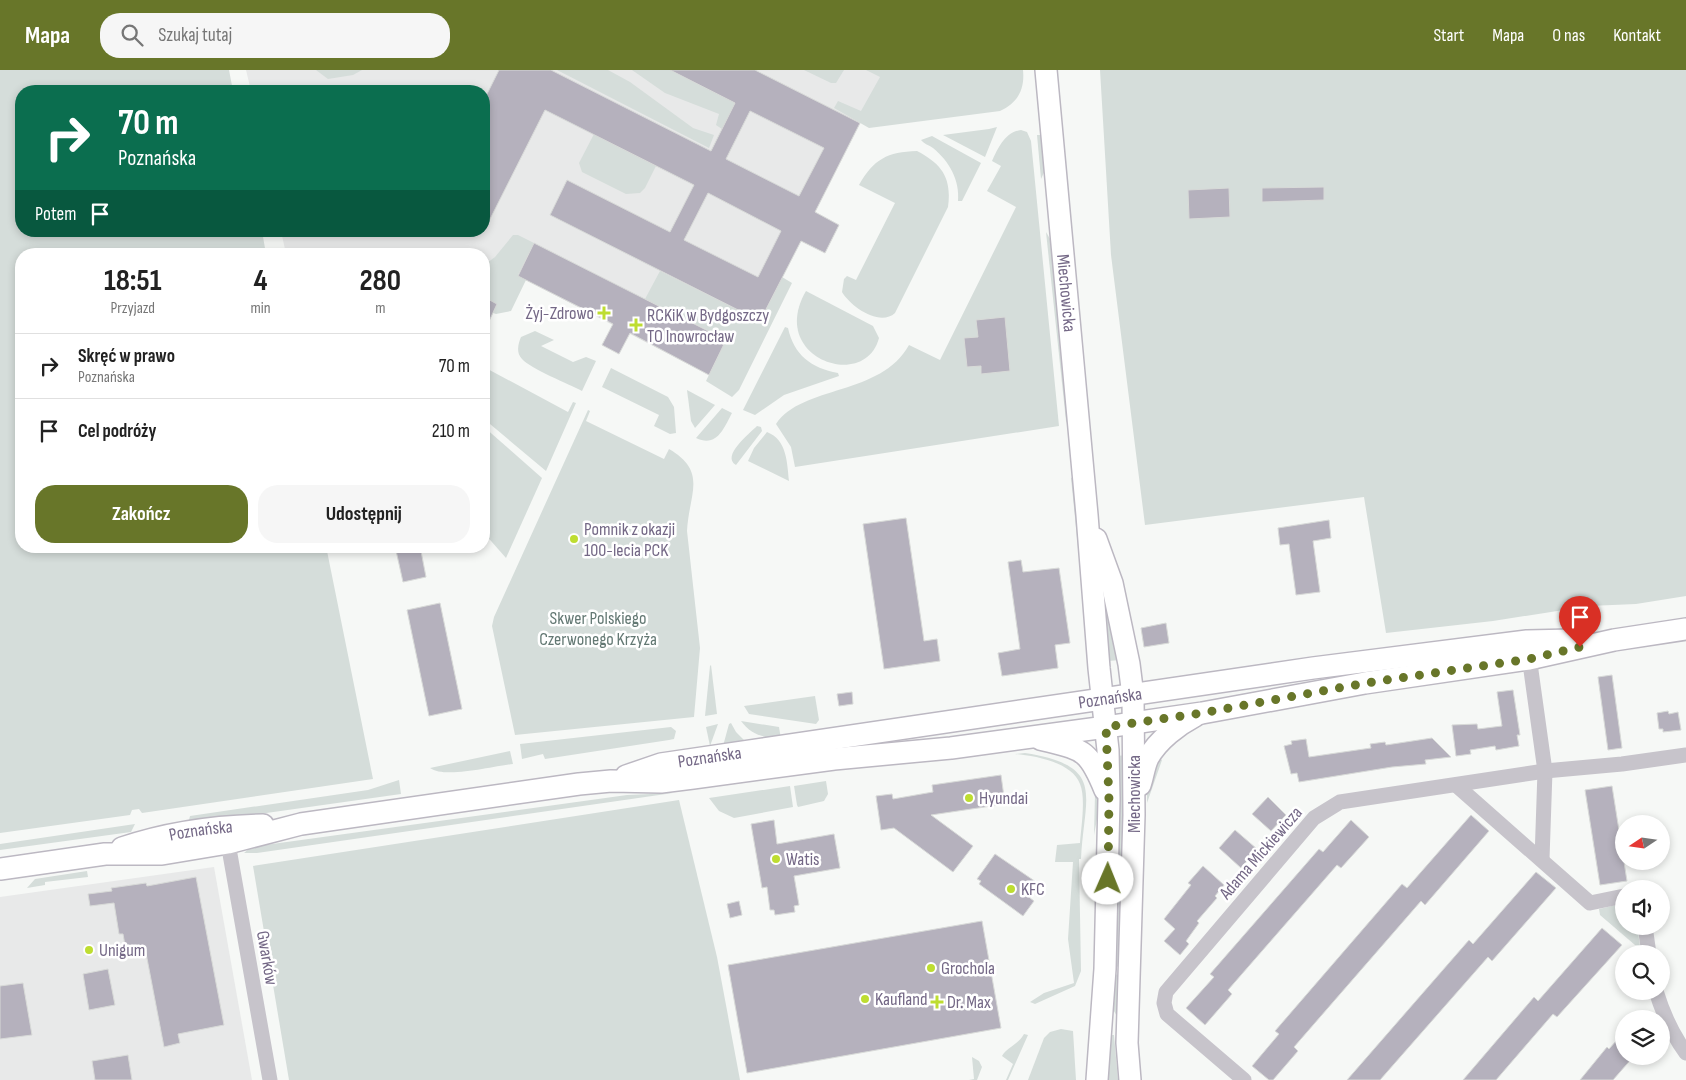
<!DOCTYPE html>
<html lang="pl">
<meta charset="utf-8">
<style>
:root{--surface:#fff;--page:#f6f6f6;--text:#222;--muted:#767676;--line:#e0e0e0;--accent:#687629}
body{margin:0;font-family:"Sofia Sans Condensed",sans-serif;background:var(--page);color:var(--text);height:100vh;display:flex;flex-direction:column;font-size:19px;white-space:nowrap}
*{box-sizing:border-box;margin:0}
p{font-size:16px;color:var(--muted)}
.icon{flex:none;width:28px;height:28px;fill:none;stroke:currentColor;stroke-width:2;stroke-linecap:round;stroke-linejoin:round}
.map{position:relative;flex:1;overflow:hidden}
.panel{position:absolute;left:15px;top:178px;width:475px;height:305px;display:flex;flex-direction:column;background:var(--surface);border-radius:20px;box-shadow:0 2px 8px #0003}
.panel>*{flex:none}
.hud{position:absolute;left:15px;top:15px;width:475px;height:152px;border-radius:20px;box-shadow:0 2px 8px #0003;background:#0b6e4f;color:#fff;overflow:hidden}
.needle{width:32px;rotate:257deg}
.tools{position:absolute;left:1615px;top:745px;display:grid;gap:10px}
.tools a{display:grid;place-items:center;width:55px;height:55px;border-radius:50%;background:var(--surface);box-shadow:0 2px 8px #0003;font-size:25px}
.pin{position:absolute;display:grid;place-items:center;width:42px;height:42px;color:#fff;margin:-51px -21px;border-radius:50% 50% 50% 0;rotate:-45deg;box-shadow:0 0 5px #0007}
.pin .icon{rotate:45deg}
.me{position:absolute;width:55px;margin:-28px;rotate:1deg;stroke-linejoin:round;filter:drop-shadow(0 0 4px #0008)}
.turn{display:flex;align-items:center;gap:18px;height:105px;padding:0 20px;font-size:22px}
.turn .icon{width:65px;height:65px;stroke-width:2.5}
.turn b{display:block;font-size:35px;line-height:42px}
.then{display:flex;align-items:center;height:48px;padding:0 20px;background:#0003;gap:10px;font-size:19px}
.eta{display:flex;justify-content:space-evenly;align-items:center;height:85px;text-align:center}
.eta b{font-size:30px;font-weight:700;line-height:35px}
.button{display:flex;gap:10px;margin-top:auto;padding:10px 20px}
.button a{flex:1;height:58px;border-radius:20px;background:var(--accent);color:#fff;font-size:20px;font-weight:700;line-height:58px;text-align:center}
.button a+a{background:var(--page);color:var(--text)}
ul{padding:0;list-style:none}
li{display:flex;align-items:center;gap:15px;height:65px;padding:0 20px;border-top:1px solid var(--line)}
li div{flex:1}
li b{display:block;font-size:19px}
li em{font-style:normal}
header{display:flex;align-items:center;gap:30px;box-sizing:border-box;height:70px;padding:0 25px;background:var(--accent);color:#fff}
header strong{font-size:24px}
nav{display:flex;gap:28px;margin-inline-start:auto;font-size:18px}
.search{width:350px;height:45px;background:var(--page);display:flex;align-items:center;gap:12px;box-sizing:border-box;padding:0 18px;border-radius:20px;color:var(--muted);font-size:19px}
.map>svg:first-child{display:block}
.built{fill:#e8e9e9}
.green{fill:#d5ddda}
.building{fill:#b5b1bd;stroke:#d8dad8;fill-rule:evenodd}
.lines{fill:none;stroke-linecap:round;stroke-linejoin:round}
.secondary-casing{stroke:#bcb8c2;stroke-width:24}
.street{stroke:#c7c4cb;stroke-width:15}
.secondary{stroke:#fff;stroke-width:21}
.route{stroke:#687629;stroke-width:9;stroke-dasharray:0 16.2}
.poi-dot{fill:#bedd31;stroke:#fff;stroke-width:2}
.labels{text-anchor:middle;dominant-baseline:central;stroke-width:5;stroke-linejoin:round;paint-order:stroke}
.street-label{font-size:18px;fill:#746886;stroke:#fff}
.poi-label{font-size:18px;fill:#746886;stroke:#fff;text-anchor:start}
.park-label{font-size:18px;fill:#637873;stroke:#fff}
</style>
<header>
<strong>Mapa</strong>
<div class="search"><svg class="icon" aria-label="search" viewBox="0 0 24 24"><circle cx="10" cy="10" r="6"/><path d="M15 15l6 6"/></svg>Szukaj tutaj</div>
<nav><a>Start</a><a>Mapa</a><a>O nas</a><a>Kontakt</a></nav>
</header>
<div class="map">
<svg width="1686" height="1010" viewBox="0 0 1686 1010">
<rect width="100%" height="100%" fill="#f6f8f6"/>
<!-- built -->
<g class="built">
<polygon points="246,0 1010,0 876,19 858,51 860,53 760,251 709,305 518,206 497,234 484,259 484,184 286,184 281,161 484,161 484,21 251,21"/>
<polygon points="214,797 252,1010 0,1010 0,827"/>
</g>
<!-- green -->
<g class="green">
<polygon points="0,0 229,0 233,21 21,21 21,161 262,161 266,184 21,184 21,476 326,476 373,709 142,743 139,739 132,740 130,745 0,763"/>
<polygon points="316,0 362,0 353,5 328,9"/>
<polygon points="557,0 608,0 630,12 693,58 714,65 709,78"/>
<polygon points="632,0 670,0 735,33 722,59 716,55 719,44 665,23"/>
<polygon points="804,0 844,0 836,13 831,13"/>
<path d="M866,0H1023C1025,19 1018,33 1000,41L869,58L834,38L838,31L861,41L880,7Z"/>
<polygon points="1100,0 1686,0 1686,526 1636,534 1589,536 1493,551 1386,563 1364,427 1145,455 1111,185"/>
<polygon points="997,57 985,87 943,65 989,59"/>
<path d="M1021,60L1027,62L1031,71L1059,356L795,397L791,377L776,354C802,315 881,326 909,275L940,290L1016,137L987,121L1001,96L992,91C998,78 1005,62 1021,60Z"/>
<polygon points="594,64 656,96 645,118 640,123 626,124 582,102 579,93"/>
<polygon points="1037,65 1043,65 1046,98 1041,109"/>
<path d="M932,66L981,93L962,131H958C960,110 949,91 933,78C929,75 924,74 921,70Z"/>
<path d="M917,81C942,94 952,108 948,137L895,243C880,257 851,237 842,222L844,209L847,206L856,210L895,133L859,115C874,89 887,82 917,81Z"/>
<polygon points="1046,162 1053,174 1068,355 1066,351"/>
<polygon points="513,165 518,165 534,173 518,205 526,210 511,241 496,244 493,243 497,234 486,229 484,232 484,199 487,193 495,187"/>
<polygon points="660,201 760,251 782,207 792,213 739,320 732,327 706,311 729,264 722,261 719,266 645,229"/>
<path d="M806,221L873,256L879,268C865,322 767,288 806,221Z"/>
<path d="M785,257L788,258C794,285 811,298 838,303L839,306L784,325L755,345L743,340Z"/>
<path d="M535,261L554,270L541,276L573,292L586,287L596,291L582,321C569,314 531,299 522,289C516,283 518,274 521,267Z"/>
<polygon points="484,297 568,342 573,332 576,333 546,401 484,349"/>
<polygon points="611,298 668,327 674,337 676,363 670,364 654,356 659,345 602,317"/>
<polygon points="687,320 715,335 695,358 691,351"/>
<path d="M722,338L732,343C724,358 717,378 696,368Z"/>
<path d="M588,340L590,341L586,351L664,389L669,379C708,402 689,423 687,461L700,578L694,647L515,665L492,556L494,547Z"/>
<path d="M757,356L761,357L762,361L736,395C721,386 749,364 757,356Z"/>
<polygon points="484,357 542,408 506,488 484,463"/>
<path d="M767,362C787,370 787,392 789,411L748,391L754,378Z"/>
<polygon points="1076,407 1090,596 1071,408"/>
<polygon points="1101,507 1121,590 1108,591"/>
<polygon points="711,595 717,644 705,646 710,596"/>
<polygon points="815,626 819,650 816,654 749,644 744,636"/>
<path d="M741,651L779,657L781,669C765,668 751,665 741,651Z"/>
<polygon points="731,653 736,662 747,673 723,676 729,654"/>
<polygon points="718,654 710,676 706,657"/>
<polygon points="671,657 676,661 674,669 669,670 545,689 543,684 522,689 520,674"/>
<path d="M510,681L513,694C494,696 445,709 430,698Z"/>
<path d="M1025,683C1107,696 1084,725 1081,789H1079L1081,901L1075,916L1035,934L1030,932L1044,923L1074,913L1068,869L1073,792H1055L1057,775L1080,773C1081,758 1086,728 1080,714C1072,692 1035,686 1015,684Z"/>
<polygon points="1126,685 1121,897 1112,896 1117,686"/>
<polygon points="1158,687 1162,690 1147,733 1147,716"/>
<polygon points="399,710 401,724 188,754 190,746 368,720"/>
<polygon points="826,711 828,724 824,731 798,737 797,735 794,716"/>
<polygon points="790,716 793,737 734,748 719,741 709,728"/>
<polygon points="673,723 257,783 244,783 251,777 627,725"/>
<polygon points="1095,724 1101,728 1094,765"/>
<polygon points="679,730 717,887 740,1010 289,1010 253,796"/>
<polygon points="135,754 131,762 0,780 0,774"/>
<polygon points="87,801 88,807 45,812 45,815 27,818 35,809"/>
<polygon points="1624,833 1624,856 1637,856 1640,876 1635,875 1600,845 1599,839"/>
<polygon points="1112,904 1121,905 1118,948 1111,936"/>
<polygon points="1061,959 1073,961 1076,1010 1028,1010 1044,968 1050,962"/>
<path d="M1024,964L1028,965L1008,1010H1006L1013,994L1002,986C1007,977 1018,975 1024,964Z"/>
<polygon points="1110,965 1114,965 1118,1010 1108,1010"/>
<polygon points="972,987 979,991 982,997 977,1010 969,1010 974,1009"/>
</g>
<!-- building -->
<g class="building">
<path d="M499,0H551L711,81L735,33L670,0H755L860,53L815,142L839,155L825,183L801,171L760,251L550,145L567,110L670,162L694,115L545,40L484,161V30ZM750,41L824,78L799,126L726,89ZM708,123L781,161L758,207L684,170Z"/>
<polygon points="1324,117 1324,130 1262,132 1262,118"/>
<polygon points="1229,118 1230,147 1189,149 1188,120"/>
<polygon points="534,173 726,270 709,305 630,263 619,284 602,275 613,254 518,206"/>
<polygon points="484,227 497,234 484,262"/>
<polygon points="1005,247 1010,301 981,304 981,296 967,297 964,268 978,267 976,250"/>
<polygon points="906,448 924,571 937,569 940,591 884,599 863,454"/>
<polygon points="1329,450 1331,468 1313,471 1320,522 1296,525 1289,474 1280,475 1278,458"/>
<polygon points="395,476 420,476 426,507 403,512"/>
<polygon points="1021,490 1023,502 1059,498 1070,573 1055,575 1058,598 1002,606 998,583 1020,579 1008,492"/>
<polygon points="440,533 462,639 429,646 407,540"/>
<polygon points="1166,553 1169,573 1144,577 1141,558"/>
<polygon points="1612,605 1622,678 1608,680 1598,607"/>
<polygon points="1513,620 1520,665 1517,665 1519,676 1496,680 1495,676 1470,680 1471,684 1456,686 1452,655 1477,654 1478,659 1502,656 1497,622"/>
<polygon points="852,622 853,634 839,636 837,624"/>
<polygon points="1668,641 1669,644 1678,642 1681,660 1663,662 1663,659 1659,659 1657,643"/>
<polygon points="1432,668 1451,687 1425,690 1426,694 1392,697 1299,712 1297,703 1291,704 1284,676 1292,674 1291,671 1306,669 1309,687 1371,678 1370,674 1385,672 1386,675"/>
<polygon points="1001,705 1005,734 931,745 973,776 953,802 894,758 881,760 876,726 892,724 893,729 933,722 932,715"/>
<polygon points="1612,716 1627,811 1600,815 1585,720"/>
<polygon points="1268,727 1286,745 1271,761 1252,744"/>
<polygon points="1471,745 1489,761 1425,835 1421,831 1294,977 1298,981 1273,1010 1269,1010 1252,996 1279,964 1275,961 1402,814 1407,818"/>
<polygon points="774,750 777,774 834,764 840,798 794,806 799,835 794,836 795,842 775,845 774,840 770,840 767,817 762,818 751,754"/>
<polygon points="1351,750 1369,767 1341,798 1337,795 1310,826 1228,920 1232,924 1205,955 1186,938 1214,907 1210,904 1319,779 1323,782"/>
<polygon points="1235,760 1257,779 1241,798 1219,778"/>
<polygon points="995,784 1039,814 1030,828 1034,831 1023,846 979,814 981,811 977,809"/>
<polygon points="1203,796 1224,815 1215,826 1217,828 1197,851 1199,853 1186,871 1189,874 1180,885 1164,871 1175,859 1164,849 1191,815 1188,813"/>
<polygon points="1536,802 1556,818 1492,891 1488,887 1380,1010 1347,1010 1469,870 1473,874"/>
<polygon points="196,807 224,955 178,964 180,973 164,977 145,878 126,881 123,864 119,864 114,833 90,836 88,824 112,821 111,818 146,813 147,816"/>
<polygon points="739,831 742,845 730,848 727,834"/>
<polygon points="982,851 1001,958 747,1003 728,895"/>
<polygon points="1602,858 1622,875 1557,947 1553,944 1496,1010 1463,1010 1534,927 1538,931"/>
<polygon points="108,899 115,935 89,940 83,904"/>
<polygon points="23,913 32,965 0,969 0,916"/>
<polygon points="1624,962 1624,986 1634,986 1613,1010 1580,1010 1607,977 1609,979"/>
<polygon points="128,985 132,1010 95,1010 92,991"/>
</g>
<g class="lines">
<!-- secondary casing -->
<g class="secondary-casing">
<g id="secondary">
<path id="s1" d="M1046,0L1087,445L1099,598L1108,680L1109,729L1105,899L1097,1010"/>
<polyline points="1096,469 1112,513 1129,594 1133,626 1134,745 1127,973 1130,1010"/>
<path d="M1040,669C1083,680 1088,678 1105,720"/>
<path id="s2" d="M626,706L661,694L1313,598L1527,571L1572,570"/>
<path d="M1140,715C1143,707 1144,696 1148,688C1158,670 1178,655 1195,646"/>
<path id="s3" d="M122,778C169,762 213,756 263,755"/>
<polyline points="0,799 105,784 162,784 228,773 301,754 579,714 611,711 661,712 693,708 834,689 951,678 1106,657 1202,643 1365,613 1529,589 1614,570 1686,559"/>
</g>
</g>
<!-- street -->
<g class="street">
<polyline points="1528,579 1545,701 1542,789"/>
<polyline points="1456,715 1590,833 1624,826"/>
<polyline points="228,773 270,1010"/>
<polyline points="1645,856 1649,884"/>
<path d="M1656,921C1663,944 1672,964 1686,983"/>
<polyline points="1244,1010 1167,944 1164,933 1166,922 1314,748 1340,732 1545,701 1622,694 1686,685"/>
</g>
<!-- secondary -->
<use href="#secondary" class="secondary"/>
</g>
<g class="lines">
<!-- route -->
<polyline class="route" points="1108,809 1109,730 1106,657 1202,643 1366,613 1529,589 1580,577"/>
</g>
<!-- markers -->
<g class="poi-dot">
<path d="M601.5 235.5h5v5h5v5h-5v5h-5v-5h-5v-5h5z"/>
<path d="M633.5 247.5h5v5h5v5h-5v5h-5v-5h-5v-5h5z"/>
<circle cx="574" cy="469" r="5"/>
<circle cx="969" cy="728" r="5"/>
<circle cx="776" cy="789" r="5"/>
<circle cx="1011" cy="819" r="5"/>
<circle cx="89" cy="880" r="5"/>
<circle cx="931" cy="898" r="5"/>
<circle cx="865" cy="929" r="5"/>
<path d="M934.5 924.5h5v5h5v5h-5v5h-5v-5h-5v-5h5z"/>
</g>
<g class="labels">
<!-- street labels -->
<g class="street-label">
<text stroke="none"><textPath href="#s1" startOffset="224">Miechowicka</textPath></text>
<text stroke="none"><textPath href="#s2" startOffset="491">Poznańska</textPath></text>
<text stroke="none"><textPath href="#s2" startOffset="86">Poznańska</textPath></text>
<text transform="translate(1134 724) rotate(-90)">Miechowicka</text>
<text stroke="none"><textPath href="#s3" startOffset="81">Poznańska</textPath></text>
<text transform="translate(1261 783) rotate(-49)">Adama Mickiewicza</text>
<text transform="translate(267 888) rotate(80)">Gwarków</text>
</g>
<!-- poi labels -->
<g class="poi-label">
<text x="594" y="243" text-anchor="end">Żyj-Zdrowo</text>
<text x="647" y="245">RCKiK w Bydgoszczy<tspan x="647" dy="21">TO Inowrocław</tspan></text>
<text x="584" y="459">Pomnik z okazji<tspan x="584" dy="21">100-lecia PCK</tspan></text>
<text x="979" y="728">Hyundai</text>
<text x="786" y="789">Watis</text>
<text x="1021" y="819">KFC</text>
<text x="99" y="880">Unigum</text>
<text x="941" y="898">Grochola</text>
<text x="875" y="929">Kaufland</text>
<text x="947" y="932">Dr. Max</text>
</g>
<!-- park labels -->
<g class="park-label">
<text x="598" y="548">Skwer Polskiego<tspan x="598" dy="21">Czerwonego Krzyża</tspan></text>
</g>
</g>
</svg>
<div class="tools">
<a><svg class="needle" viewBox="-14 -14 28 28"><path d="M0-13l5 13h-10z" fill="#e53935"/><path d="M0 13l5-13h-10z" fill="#767676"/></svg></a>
<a><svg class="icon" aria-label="sound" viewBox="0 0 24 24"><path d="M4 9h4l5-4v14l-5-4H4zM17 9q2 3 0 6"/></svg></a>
<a><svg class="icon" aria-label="search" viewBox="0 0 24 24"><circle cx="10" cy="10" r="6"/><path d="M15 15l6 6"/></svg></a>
<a><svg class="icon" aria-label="layers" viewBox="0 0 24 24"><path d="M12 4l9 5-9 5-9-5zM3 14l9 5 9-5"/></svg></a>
</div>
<div class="pin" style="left:1580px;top:577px;background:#d93025"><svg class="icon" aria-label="arrive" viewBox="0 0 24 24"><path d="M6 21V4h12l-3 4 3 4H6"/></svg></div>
<svg class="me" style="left:1108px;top:809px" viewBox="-20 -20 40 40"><circle r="19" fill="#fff"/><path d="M0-13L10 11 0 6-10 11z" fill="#687629"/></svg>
<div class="hud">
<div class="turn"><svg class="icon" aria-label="right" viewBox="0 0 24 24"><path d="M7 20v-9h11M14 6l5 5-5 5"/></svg><div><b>70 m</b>Poznańska</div></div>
<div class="then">Potem<svg class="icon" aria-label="arrive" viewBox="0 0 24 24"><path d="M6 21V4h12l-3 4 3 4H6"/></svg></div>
</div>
<section class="panel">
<div class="eta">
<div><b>18:51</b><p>Przyjazd</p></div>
<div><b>4</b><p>min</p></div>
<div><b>280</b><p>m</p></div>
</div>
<ul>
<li><svg class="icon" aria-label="right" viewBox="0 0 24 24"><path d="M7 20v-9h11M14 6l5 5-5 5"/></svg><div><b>Skręć w prawo</b><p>Poznańska</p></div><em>70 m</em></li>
<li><svg class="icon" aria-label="arrive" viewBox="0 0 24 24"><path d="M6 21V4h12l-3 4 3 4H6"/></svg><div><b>Cel podróży</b></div><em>210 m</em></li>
</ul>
<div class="button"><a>Zakończ</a><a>Udostępnij</a></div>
</section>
</div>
